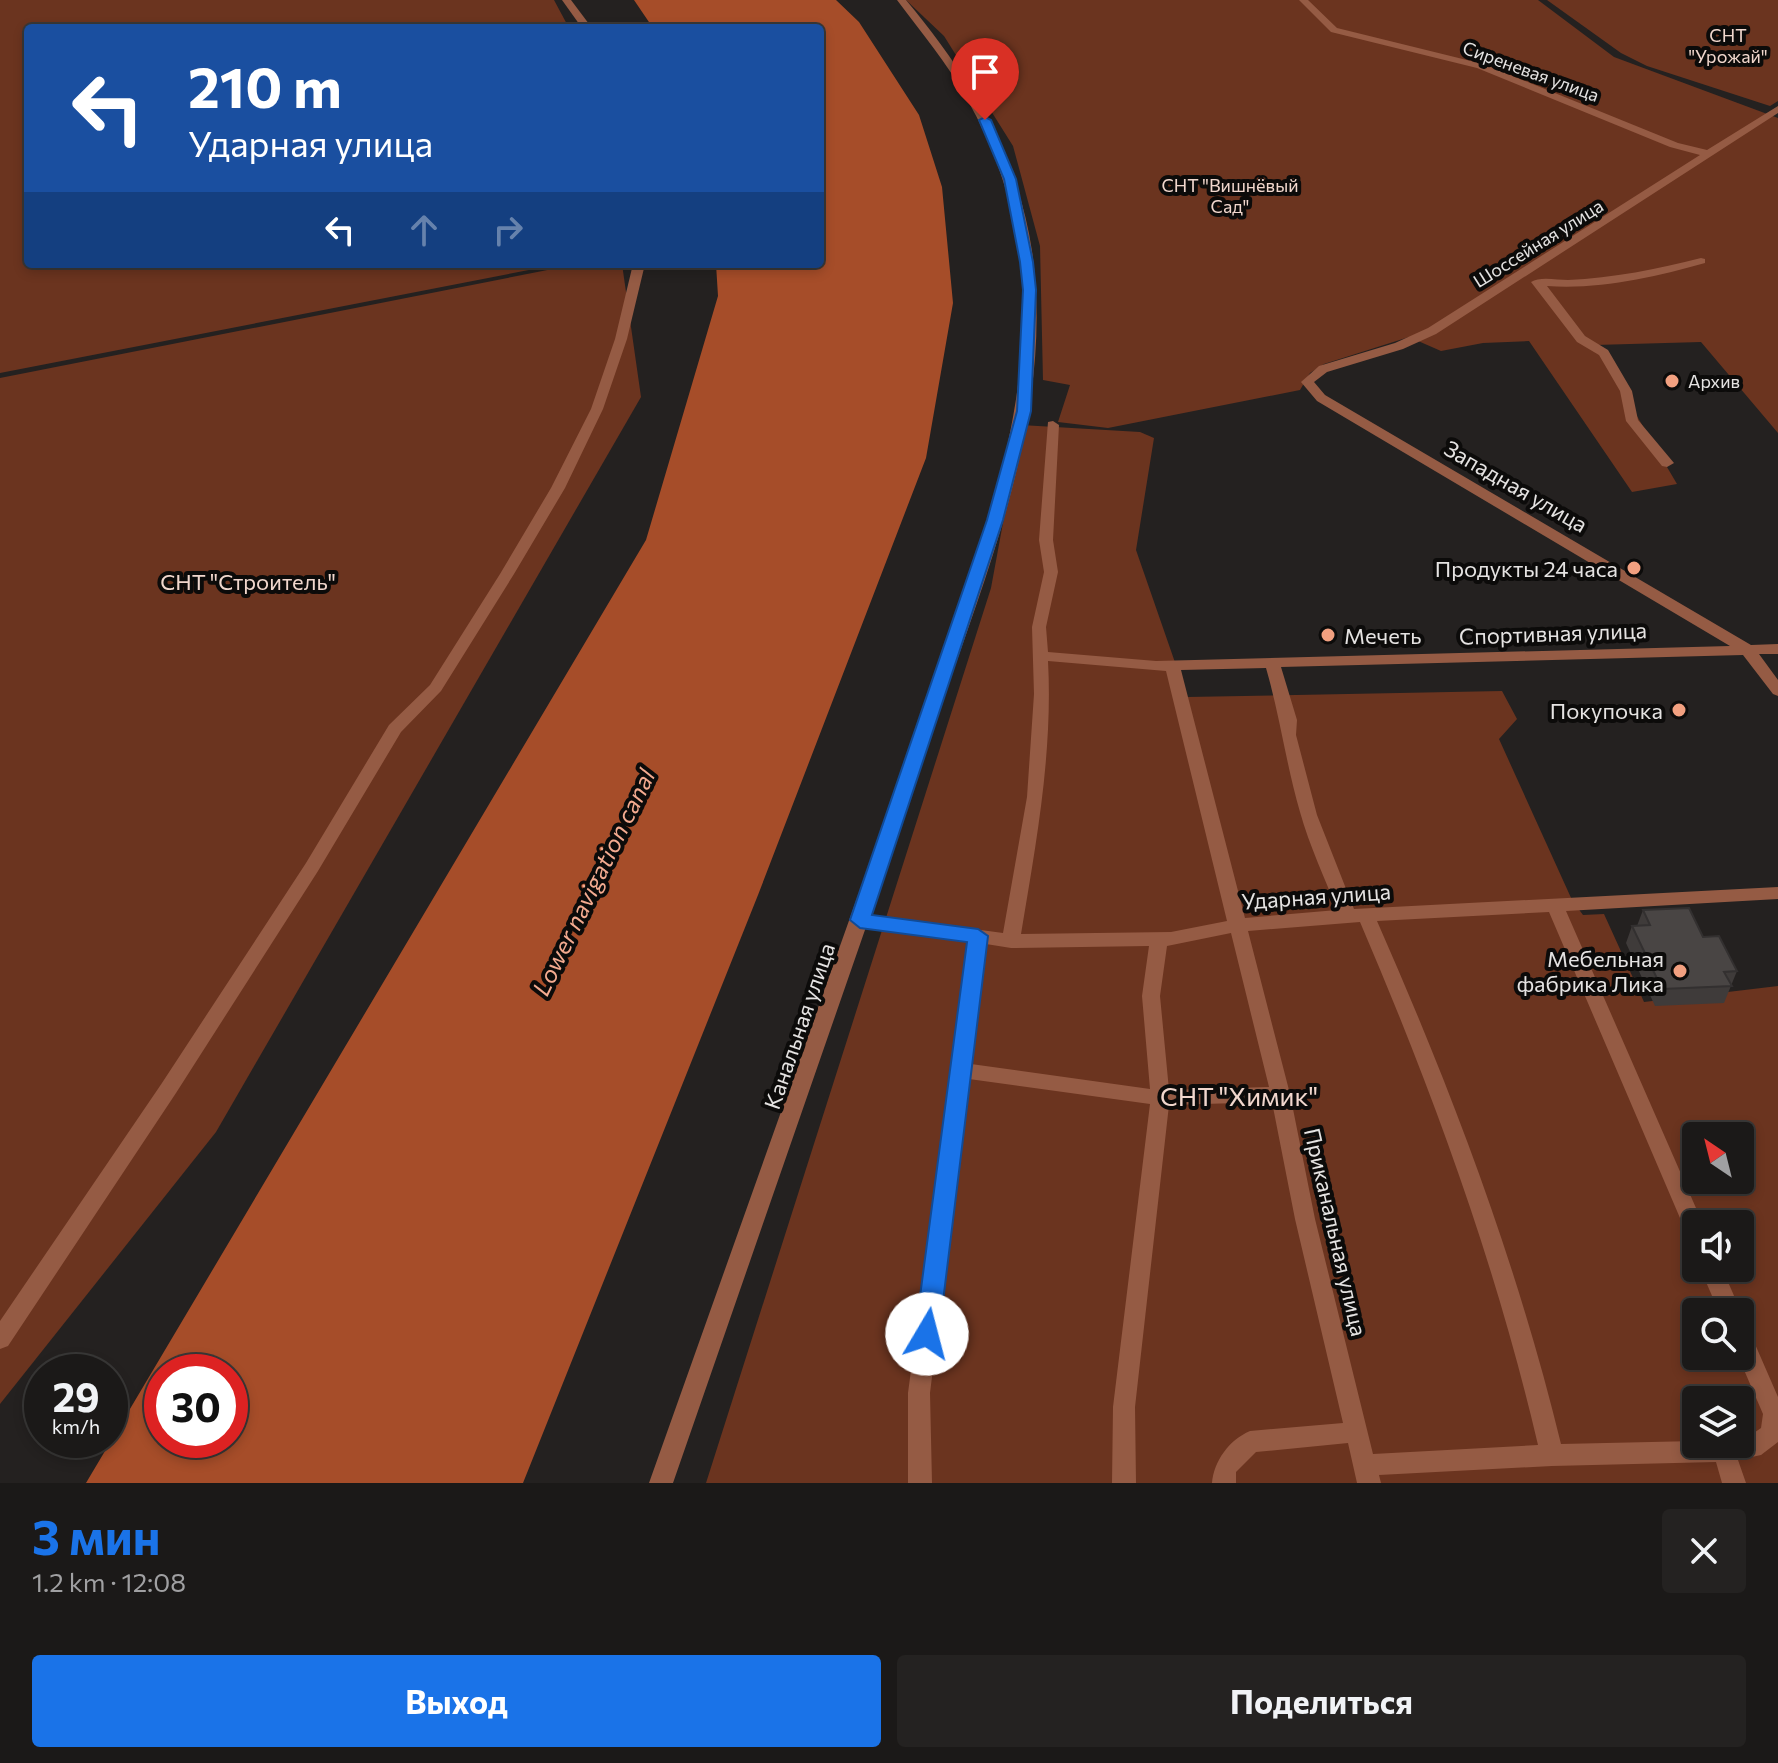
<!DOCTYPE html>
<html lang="ru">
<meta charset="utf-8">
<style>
:root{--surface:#1b1918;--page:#242221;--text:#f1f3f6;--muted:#a0a0a2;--line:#393837;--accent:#1a73e8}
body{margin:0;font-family:Commissioner,sans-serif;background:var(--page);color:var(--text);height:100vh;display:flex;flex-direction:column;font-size:30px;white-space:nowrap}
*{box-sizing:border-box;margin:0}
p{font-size:26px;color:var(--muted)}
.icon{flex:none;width:44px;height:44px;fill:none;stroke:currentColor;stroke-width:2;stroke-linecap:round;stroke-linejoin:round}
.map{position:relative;height:1483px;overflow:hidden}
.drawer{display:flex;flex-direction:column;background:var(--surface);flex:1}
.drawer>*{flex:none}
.top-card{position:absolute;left:24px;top:24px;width:800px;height:244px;border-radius:8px;box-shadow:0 4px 12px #0003,0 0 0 2px var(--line);background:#1a4fa0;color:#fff;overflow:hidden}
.needle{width:52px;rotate:325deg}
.controls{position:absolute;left:1682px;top:1122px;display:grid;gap:16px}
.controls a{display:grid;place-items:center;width:72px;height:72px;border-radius:8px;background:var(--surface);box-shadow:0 4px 12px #0003,0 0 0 2px var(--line);font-size:40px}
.speed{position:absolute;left:24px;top:1354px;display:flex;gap:16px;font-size:40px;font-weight:700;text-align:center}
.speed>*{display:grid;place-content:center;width:104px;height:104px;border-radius:50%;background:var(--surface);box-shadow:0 4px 12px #0003,0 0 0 2px var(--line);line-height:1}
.speed small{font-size:20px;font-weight:400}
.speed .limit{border:12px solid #d22;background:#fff;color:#111}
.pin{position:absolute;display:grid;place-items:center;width:68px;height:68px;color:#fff;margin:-82px -34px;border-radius:50% 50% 50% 0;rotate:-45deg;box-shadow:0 0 8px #0007}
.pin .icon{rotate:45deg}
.me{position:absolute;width:88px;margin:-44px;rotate:8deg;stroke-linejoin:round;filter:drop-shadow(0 0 6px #0008)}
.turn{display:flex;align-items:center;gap:28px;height:168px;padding:0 32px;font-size:36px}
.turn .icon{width:104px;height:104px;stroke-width:2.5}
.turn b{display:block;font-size:56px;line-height:68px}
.lanes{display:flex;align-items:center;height:76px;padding:0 32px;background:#0003;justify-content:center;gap:40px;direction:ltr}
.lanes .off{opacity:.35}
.round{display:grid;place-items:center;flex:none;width:84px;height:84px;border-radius:8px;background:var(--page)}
.headline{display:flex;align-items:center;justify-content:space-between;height:136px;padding:0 32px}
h1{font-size:48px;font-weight:700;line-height:60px;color:var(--accent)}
.button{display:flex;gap:16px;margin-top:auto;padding:16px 32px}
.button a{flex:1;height:92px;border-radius:8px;background:var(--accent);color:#fff;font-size:32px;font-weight:700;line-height:92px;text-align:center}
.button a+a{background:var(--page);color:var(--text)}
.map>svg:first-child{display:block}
.green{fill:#6b341f;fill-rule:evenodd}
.water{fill:#a64d29;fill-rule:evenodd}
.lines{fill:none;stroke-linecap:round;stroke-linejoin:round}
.minor{fill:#955b44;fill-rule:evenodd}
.wall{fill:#3f3b3a}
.building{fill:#494544;stroke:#333030;stroke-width:2}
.route{fill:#1a73e8;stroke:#114b97;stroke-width:2}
.poi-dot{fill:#f2a080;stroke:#0c0b0a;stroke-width:3}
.labels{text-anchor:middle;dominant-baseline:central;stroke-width:8;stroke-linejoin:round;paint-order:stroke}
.far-park-label{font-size:18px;fill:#f1d7cd;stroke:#0c0b0a}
.far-street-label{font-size:18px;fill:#e5e3e2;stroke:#0c0b0a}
.far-poi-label{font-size:18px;fill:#e5e3e2;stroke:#0c0b0a;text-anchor:start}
.street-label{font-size:22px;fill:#e5e3e2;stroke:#0c0b0a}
.poi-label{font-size:22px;fill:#e5e3e2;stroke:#0c0b0a;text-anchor:end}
.park-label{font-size:22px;fill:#f1d7cd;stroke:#0c0b0a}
.water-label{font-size:24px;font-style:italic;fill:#f4ab90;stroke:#0c0b0a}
.near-park-label{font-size:26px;fill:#f1d7cd;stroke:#0c0b0a}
</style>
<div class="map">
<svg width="1778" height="1483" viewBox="0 0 1778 1483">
<rect width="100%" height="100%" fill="#242120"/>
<!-- green -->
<g class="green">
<polygon points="0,0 554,0 569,28 28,28 28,264 560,264 0,373"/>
<polygon points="906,0 1538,0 1614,57 1778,118 1778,433 1701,342 1595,345 1677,484 1632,492 1529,341 1483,343 1441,351 1409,337 1324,364 1310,373 1300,390 1108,428 1058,422 1070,385 1043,380 1040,246 1013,146 944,36"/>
<polygon points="1547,0 1778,0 1778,101 1770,106 1647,66 1621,53"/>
<polygon points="578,264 622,264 641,397 216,1132 0,1404 0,378"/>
<path d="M1021,425L1140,432L1154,438L1136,550L1187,697L1502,691L1517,719L1499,739L1572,900L1583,915L1604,914L1644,1002L1778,986V1483H706L991,588ZM1696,1136H1740V1180H1696ZM1696,1224H1740V1268H1696ZM1696,1312H1740V1356H1696ZM1696,1400H1740V1444H1696Z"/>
</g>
<!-- water -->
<path class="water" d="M634,0H836L859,22L919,115L942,187L953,303L926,458L758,895L523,1483H86L646,540L718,296L716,264H820V28H653ZM162,1372H230V1440H162Z"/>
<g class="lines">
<!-- minor -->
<g class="minor">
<polygon points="562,0 571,0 592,28 582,28"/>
<path d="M897,0H906C967,73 1018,155 1032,251C1054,403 993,557 944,697C918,770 894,842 870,915L1003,933L1027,797L1034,694L1032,627L1044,572L1039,540L1048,422L1053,421L1059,425L1053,540L1058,572L1046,627L1048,652L1156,661L1730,646L1317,401L1301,382L1319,366L1395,343L1428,328L1700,155L1670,147L1477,68L1331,32L1299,0H1308L1337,28L1483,64L1678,143L1707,150L1778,106V113L1436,334L1403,349L1327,372L1314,382L1325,395L1751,645L1778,644V654H1759L1778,680V696L1773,694L1743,655L1281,667L1297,720L1296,735L1317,815L1354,909L1778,887V899L1566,911L1703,1224H1696V1241L1689,1238L1686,1232L1549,912L1377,921C1452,1091 1517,1263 1561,1444L1696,1441V1444H1740V1438L1748,1437L1761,1428L1763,1414L1738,1356L1740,1325L1748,1328L1778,1397V1442L1761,1455L1738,1460L1746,1483H1722L1716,1462L1552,1466L1379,1475L1381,1483H1357L1348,1443L1256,1452L1236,1472V1483H1212C1214,1461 1229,1440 1250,1431L1343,1423L1295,1219L1272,1102L1169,1105L1135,1407L1136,1483H1112L1113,1407L1150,1104L969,1079L930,1393L932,1483H908V1393L968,942L866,927L673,1483H649L968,586C1022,419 1059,261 967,99C947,63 921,32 897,0ZM1048,661L1166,671L1227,921L1171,932L1021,934C1036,844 1053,753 1048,661ZM1266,668C1280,716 1286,764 1300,812C1309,845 1325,878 1337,910L1245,918L1181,670ZM1360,922C1433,1092 1496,1265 1538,1445L1373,1454L1315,1219L1290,1094L1248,931ZM1231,933L1269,1087L1169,1090L1160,996L1167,946ZM986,944L1011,948L1149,946L1142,996L1150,1089L971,1064Z"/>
<path d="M1701,258L1705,259V263C1655,277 1598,290 1547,286L1585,336L1608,350L1632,391L1638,420L1674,463L1667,467L1662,466L1626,421L1620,391L1599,355L1577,342L1531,282C1540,276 1557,280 1568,280C1613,278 1658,269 1701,258Z"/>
<polygon points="633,264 645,264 627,339 603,409 565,488 514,574 441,691 401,732 318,871 176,1093 8,1346 0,1349 0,1321 162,1083 306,863 389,725 430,685 500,574 551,488 591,409 615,339"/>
<polygon points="1700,1268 1722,1268 1741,1312 1740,1314 1719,1312"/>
</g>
</g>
<!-- wall -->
<polygon class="wall" points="1643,910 1703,937 1737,971 1724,1003 1655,1006 1626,943 1632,926 1637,926"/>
<!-- building -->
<polygon class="building" points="1689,908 1703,937 1719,936 1737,971 1724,972 1732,986 1662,989 1632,926 1650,925 1643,910"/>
<!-- route -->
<polygon class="route" points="985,117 991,120 1016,179 1033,262 1036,290 1031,411 1003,520 872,915 978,929 988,936 939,1334 936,1342 927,1345 918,1342 915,1334 967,942 860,928 850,920 987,520 1017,411 1023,290 1020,262 1004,179 979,120"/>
<!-- markers -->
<g class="poi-dot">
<circle cx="1672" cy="381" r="8"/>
<circle cx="1634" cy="568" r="8"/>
<circle cx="1328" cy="635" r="8"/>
<circle cx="1679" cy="710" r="8"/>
<circle cx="1680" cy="971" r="8"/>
</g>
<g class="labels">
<!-- far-park labels -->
<g class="far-park-label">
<text x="1728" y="35">СНТ<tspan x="1728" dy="21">"Урожай"</tspan></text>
<text x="1230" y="185">СНТ "Вишнёвый<tspan x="1230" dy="21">Сад"</tspan></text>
</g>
<!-- far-street labels -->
<g class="far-street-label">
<text transform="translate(1531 71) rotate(20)">Сиреневая улица</text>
<text transform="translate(1538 243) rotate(-32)">Шоссейная улица</text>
</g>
<!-- far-poi labels -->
<g class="far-poi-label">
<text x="1688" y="381">Архив</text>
</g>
<!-- street labels -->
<g class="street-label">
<text transform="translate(1516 486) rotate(30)">Западная улица</text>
<text transform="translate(1553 633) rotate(-2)">Спортивная улица</text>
<text transform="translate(1316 896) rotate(-4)">Ударная улица</text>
<text transform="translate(799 1026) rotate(-71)">Канальная улица</text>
<text transform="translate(1336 1232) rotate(77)">Приканальная улица</text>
</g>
<!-- poi labels -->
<g class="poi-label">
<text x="1618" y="568">Продукты 24 часа</text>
<text x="1344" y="635" text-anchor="start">Мечеть</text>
<text x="1663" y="710">Покупочка</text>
<text x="1664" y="958">Мебельная<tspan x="1664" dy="25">фабрика Лика</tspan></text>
</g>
<!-- park labels -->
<g class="park-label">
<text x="248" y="581">СНТ "Строитель"</text>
</g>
<!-- water labels -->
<g class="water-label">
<text transform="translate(593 882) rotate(-64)">Lower navigation canal</text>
</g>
<!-- near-park labels -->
<g class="near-park-label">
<text x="1239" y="1095">СНТ "Химик"</text>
</g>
</g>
</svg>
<div class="controls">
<a><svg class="needle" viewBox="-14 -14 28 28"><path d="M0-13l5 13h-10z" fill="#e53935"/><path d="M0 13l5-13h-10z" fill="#a0a0a2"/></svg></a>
<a><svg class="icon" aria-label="sound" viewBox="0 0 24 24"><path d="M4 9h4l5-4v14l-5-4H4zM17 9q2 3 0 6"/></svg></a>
<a><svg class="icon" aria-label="search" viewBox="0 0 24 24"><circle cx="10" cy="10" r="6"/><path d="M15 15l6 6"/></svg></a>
<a><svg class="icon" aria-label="layers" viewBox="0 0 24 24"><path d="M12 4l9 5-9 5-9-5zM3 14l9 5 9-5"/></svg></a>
</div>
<div class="speed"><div>29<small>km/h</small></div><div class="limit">30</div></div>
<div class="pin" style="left:985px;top:120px;background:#d93025"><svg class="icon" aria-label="arrive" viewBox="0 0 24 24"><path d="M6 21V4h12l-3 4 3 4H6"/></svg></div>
<svg class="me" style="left:927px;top:1334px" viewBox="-20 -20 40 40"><circle r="19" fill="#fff"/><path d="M0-13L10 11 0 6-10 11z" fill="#1a73e8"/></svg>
<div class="top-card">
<div class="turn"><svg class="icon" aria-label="left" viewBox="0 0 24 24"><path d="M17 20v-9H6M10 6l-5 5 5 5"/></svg><div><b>210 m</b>Ударная улица</div></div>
<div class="lanes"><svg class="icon" aria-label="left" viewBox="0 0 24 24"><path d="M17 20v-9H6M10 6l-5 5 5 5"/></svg><svg class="icon off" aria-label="ahead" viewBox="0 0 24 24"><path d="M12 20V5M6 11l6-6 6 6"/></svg><svg class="icon off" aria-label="right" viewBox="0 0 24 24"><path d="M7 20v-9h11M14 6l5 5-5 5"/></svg></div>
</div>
</div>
<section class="drawer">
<div class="headline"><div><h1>3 мин</h1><p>1.2 km · 12:08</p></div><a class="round"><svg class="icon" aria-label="close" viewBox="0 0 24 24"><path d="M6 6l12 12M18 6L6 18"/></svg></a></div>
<div class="button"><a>Выход</a><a>Поделиться</a></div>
</section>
